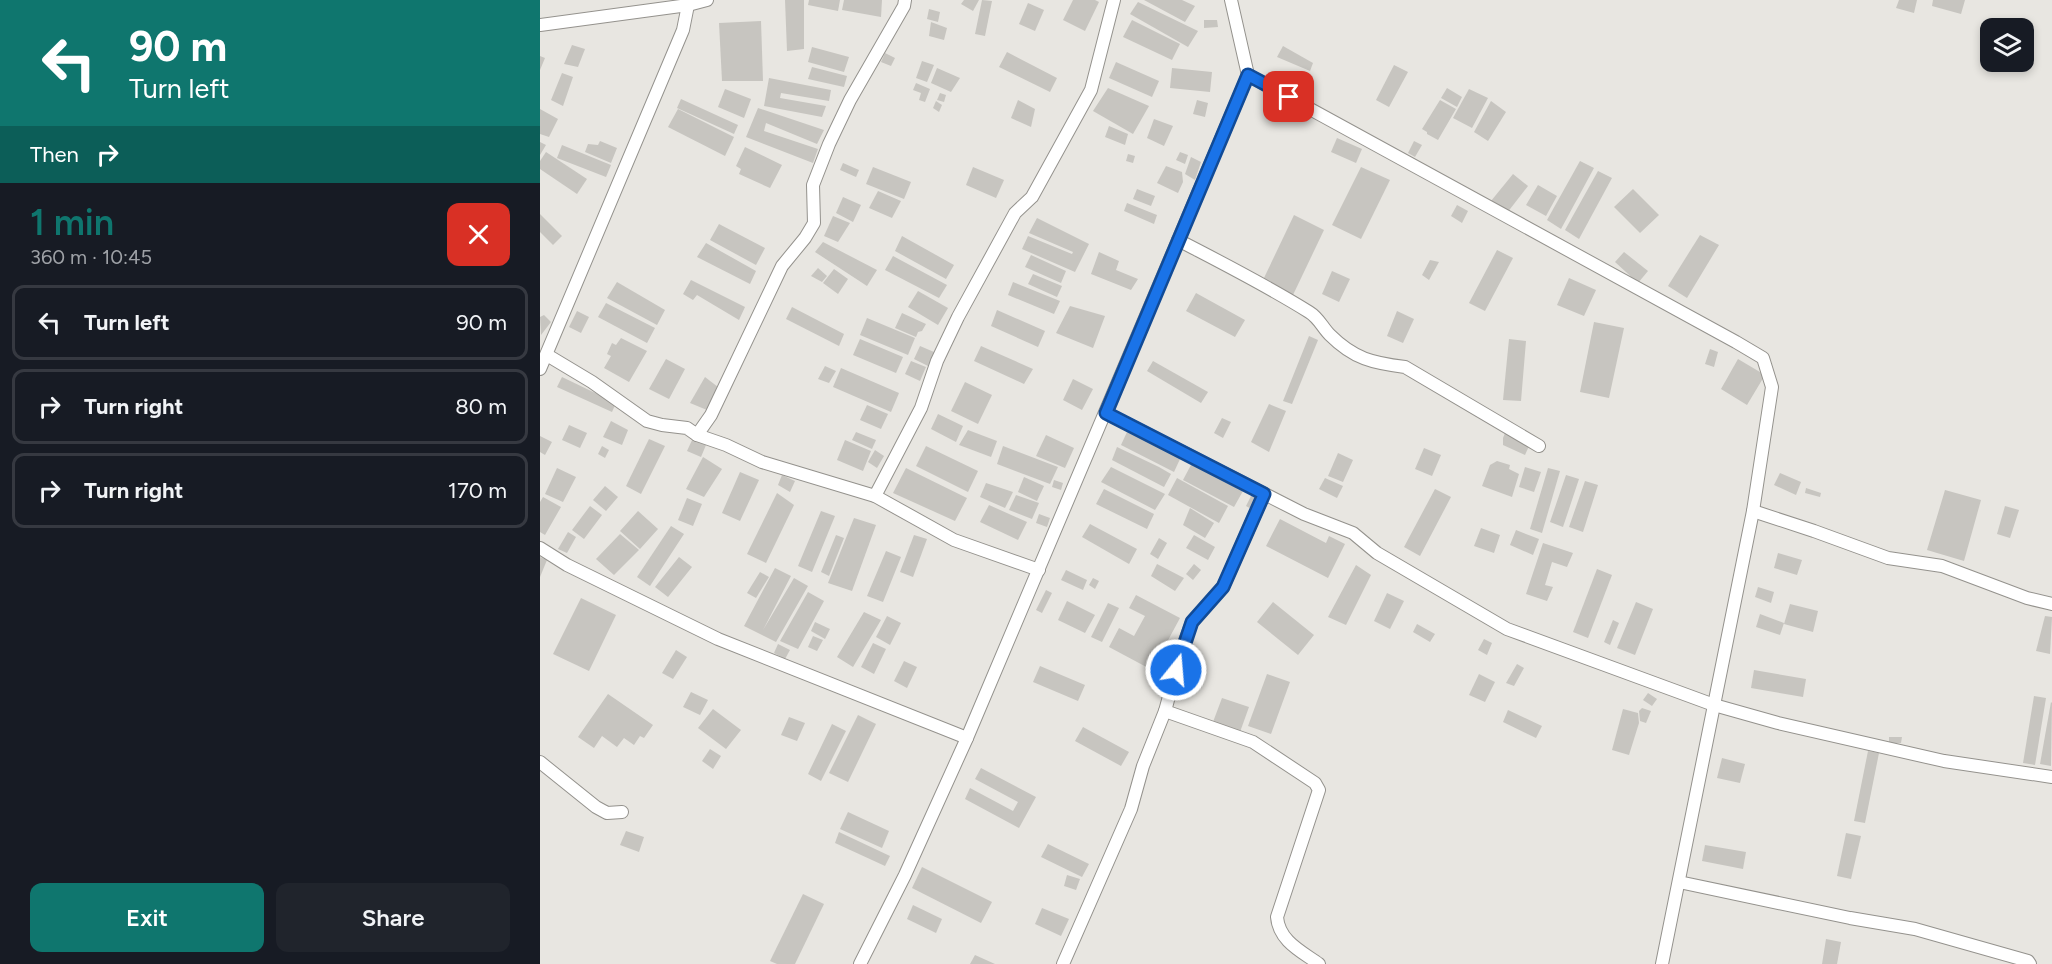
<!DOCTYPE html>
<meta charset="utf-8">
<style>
:root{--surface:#171b24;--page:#20242c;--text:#f1f3f6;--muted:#9ea1a6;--line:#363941;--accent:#0f766e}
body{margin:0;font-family:Figtree,sans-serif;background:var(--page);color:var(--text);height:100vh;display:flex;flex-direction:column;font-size:22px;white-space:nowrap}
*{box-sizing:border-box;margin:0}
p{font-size:20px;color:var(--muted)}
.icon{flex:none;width:33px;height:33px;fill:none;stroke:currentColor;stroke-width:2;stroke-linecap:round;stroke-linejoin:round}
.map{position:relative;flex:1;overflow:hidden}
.details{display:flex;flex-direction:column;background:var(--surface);width:540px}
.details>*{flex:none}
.guide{background:#0f766e;color:#fff;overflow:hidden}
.controls{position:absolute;left:1440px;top:18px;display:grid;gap:12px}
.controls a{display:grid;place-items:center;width:54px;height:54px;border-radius:12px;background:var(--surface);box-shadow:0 3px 9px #0003;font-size:30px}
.pin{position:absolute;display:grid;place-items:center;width:51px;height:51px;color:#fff;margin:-26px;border-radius:12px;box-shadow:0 3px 9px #0006}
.me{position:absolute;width:66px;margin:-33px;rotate:17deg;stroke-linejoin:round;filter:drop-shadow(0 0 4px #0008)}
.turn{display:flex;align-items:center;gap:21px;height:126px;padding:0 30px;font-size:27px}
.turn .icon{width:78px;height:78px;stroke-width:2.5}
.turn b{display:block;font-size:42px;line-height:51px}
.then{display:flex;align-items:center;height:57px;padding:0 30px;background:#0003;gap:12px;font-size:22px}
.round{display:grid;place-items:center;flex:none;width:63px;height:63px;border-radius:12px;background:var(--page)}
.overview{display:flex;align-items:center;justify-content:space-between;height:102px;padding:0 30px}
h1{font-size:36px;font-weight:600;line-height:45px;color:var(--accent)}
.action{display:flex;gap:12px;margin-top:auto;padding:12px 30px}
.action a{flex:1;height:69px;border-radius:12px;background:var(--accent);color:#fff;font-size:24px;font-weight:600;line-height:69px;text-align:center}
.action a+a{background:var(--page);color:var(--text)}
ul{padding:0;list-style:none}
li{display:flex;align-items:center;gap:18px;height:75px;margin:0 12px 9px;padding:0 18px;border:3px solid var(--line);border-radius:12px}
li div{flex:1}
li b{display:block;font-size:22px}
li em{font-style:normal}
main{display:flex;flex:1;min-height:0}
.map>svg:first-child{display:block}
.building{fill:#c7c5c0}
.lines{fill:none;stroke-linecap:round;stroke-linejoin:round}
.minor-casing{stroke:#94928d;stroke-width:14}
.minor{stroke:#fff;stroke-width:12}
.route-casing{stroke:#114b97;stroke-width:15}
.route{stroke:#1a73e8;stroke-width:10}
</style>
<main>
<section class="details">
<div class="guide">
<div class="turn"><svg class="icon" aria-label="left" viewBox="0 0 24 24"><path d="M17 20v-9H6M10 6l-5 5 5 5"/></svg><div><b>90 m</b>Turn left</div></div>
<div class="then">Then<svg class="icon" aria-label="right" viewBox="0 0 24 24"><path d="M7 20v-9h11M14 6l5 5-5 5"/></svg></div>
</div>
<div class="overview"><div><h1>1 min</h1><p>360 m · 10:45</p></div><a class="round" style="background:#d93025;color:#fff"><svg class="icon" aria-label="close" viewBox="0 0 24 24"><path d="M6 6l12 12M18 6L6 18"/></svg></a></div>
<ul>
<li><svg class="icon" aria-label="left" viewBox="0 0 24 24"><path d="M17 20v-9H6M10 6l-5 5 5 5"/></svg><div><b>Turn left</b></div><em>90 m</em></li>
<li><svg class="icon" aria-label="right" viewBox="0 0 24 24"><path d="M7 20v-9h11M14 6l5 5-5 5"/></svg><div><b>Turn right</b></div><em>80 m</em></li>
<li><svg class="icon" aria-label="right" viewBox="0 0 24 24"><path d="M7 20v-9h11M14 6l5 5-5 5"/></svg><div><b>Turn right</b></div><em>170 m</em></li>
</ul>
<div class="action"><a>Exit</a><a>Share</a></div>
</section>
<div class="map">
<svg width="1512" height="964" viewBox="0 0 1512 964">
<rect width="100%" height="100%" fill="#e8e6e1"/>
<!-- building -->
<g class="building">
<polygon points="245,0 264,0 264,49 247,51"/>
<polygon points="269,0 300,0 298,11 268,5"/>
<polygon points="304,0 342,0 341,17 302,10"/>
<polygon points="424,0 439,0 433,11 421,4"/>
<polygon points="442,0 452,1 445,36 435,34"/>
<polygon points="533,0 555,0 559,2 545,31 523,20"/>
<polygon points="604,0 642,0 655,6 645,22"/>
<polygon points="1359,0 1377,0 1374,13 1356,8"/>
<polygon points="1393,0 1425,0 1421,14 1392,6"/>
<polygon points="598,2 658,31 648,47 590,14"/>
<polygon points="488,3 504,10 495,31 479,24"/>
<polygon points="389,9 400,12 398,22 387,19"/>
<polygon points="592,20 640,44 632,60 583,37"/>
<polygon points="664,20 677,20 678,27 664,28"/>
<polygon points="221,21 223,81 182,81 179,23"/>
<polygon points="391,22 407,28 404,40 389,36"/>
<polygon points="32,45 45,49 38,67 24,64"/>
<polygon points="743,46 773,63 770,71 737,57"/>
<polygon points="272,47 309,57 304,72 268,62"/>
<polygon points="467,52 517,78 510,92 459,67"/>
<polygon points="345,53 355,58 351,66 341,62"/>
<polygon points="0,56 5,58 0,70"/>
<polygon points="382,61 394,65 387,82 376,78"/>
<polygon points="576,62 619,81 612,97 569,78"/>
<polygon points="854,65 868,72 849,107 836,100"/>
<polygon points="272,67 307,76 304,87 268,79"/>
<polygon points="397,68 420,78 411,92 391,83"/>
<polygon points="632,68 672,72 670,92 630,88"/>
<polygon points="22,73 33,77 23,106 11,100"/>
<polygon points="229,78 291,90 289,101 241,93 240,98 286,106 282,117 224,106"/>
<polygon points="376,83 390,89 385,102 379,100 381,93 373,90"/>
<polygon points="568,88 609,106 593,134 553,111"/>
<polygon points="907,88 922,97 917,107 901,98"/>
<polygon points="185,89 211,99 204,118 178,107"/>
<polygon points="929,89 948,98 932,128 913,118"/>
<polygon points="400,93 406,95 404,102 397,100"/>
<polygon points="141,99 198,125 194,134 137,108"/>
<polygon points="478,100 495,109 491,127 471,118"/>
<polygon points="657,100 668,103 665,117 653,114"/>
<polygon points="900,100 916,109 898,140 887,134 887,132 882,129"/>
<polygon points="396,101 402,105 399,112 393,108"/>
<polygon points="951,101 966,112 948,141 934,132"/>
<polygon points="218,108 284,130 277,144 226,123 224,131 278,149 273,163 206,137"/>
<polygon points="0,109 18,119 9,137 0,134"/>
<polygon points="138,109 194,137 185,156 128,127"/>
<polygon points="614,119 633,126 624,146 607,138"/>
<polygon points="569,126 588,134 585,145 565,137"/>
<polygon points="797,138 822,149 816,163 791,152"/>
<polygon points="60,141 77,148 71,163 45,152 48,144 58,145"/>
<polygon points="874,141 882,145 875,157 868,153"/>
<polygon points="0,142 6,145 0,155"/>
<polygon points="22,145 71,165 66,177 17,158"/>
<polygon points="205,147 242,165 230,188 199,174 201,169 196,166"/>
<polygon points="6,152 47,179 37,194 0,169 0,161"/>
<polygon points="640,152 648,155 645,164 636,160"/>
<polygon points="588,154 595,156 593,163 586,161"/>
<polygon points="651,157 661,162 655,180 645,174"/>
<polygon points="1040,161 1054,168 1021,229 1007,220"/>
<polygon points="303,163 319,170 316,177 300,170"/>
<polygon points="626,166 642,172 643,182 638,193 617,183"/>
<polygon points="333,167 371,182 364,199 326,184"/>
<polygon points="433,167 464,180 456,198 426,185"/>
<polygon points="821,167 850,180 821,239 792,225"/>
<polygon points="1058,171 1072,178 1039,239 1025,230"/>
<polygon points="973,174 988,186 967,213 951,201"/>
<polygon points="998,185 1017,196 1006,216 986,205"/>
<polygon points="597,189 615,196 611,206 593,199"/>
<polygon points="1093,189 1119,215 1100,233 1074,207"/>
<polygon points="338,191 361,201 352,218 329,208"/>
<polygon points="303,197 321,205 313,222 296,213"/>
<polygon points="587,203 617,215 614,224 584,211"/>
<polygon points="917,205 928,211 922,223 911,216"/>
<polygon points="0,214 22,236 13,245 0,232"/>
<polygon points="754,215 784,230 753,295 723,280"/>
<polygon points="293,216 310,223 298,242 284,236"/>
<polygon points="497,218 549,244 535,272 482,249 488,236 532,254 533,252 489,233"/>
<polygon points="179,224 225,248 216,265 170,240"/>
<polygon points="1160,235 1179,245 1147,298 1128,286"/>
<polygon points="362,236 414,265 406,279 355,251"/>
<polygon points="283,242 337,270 327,286 275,252"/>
<polygon points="166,243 216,271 210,284 157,257"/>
<polygon points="957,250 973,258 945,311 929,303"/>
<polygon points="559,252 579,261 576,270 598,279 591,290 551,274"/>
<polygon points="1084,252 1108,271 1098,283 1075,262"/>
<polygon points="491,255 526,271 521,283 485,267"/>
<polygon points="353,256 407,285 399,298 345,270"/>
<polygon points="890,260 899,262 889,280 882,275"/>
<polygon points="278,268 287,276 282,282 271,276"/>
<polygon points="294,269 308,279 298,294 283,283"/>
<polygon points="792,271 810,279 799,302 782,294"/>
<polygon points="493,274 522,286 517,297 488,284"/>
<polygon points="1029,278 1056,290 1044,316 1017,305"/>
<polygon points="151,280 205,307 199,320 157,295 153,300 143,294"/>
<polygon points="77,282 125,310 117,325 67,298"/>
<polygon points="473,282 520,301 514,314 468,295"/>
<polygon points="378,291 408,308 398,325 368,307"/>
<polygon points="656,293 705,320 695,337 646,311"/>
<polygon points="66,303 115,328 107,343 58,317"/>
<polygon points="530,306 565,316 553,348 516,333"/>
<polygon points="252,307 304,334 299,346 246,319"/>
<polygon points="457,310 505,331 498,347 451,326"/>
<polygon points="37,311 49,317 41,333 29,327"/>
<polygon points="857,311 874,319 863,343 847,336"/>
<polygon points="362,313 386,324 382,331 378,332 376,337 355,328"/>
<polygon points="4,315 11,322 1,335 0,317"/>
<polygon points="327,318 375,338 368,355 320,335"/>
<polygon points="1054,322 1084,328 1069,398 1040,392"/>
<polygon points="769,336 778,340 752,404 743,401"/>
<polygon points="81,338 107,351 89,382 64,368 71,356 67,354 72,343 76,345"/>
<polygon points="320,339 363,357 356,373 313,355"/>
<polygon points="969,339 986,341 981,401 963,400"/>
<polygon points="380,346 394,352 388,366 374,359"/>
<polygon points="441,346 493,369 484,384 434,361"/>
<polygon points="1170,349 1178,352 1174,367 1165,364"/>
<polygon points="126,359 145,369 129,399 109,389"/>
<polygon points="1198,359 1225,375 1207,405 1181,389"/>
<polygon points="371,361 386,367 380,381 365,374"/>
<polygon points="613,361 668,392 661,403 607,371"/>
<polygon points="285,366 296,371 289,383 278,379"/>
<polygon points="301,368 359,393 351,412 293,387"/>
<polygon points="22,377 76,403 72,412 17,387"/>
<polygon points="165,377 178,387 167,410 150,403"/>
<polygon points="533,379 553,389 542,410 523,400"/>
<polygon points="425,382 452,395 438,424 411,411"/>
<polygon points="729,404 746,411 729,452 711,442"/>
<polygon points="327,405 348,414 341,429 320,420"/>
<polygon points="398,414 423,426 416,442 391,429"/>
<polygon points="682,418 691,422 683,438 674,433"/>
<polygon points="71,421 88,430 82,445 63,437"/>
<polygon points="29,425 47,433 40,448 22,440"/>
<polygon points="428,430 457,441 451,457 419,445"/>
<polygon points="316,432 336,440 332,449 312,440"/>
<polygon points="587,432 629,451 640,459 634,472 581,445"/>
<polygon points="965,433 989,446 985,455 963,445 963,438"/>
<polygon points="506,435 534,448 525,468 496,456"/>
<polygon points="0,436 12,442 5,455 0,452"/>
<polygon points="153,438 166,445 161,457 147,451"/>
<polygon points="109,439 125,446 101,494 86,486"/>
<polygon points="305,440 331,451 323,471 297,460"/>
<polygon points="62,446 69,450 65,458 58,454"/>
<polygon points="386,446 438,471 428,492 376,466"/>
<polygon points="463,446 518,467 510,484 457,464"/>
<polygon points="577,447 619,467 631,474 624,487 572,460"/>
<polygon points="884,448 901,455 892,476 875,469"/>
<polygon points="335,450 344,456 337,468 328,462"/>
<polygon points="798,453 813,460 803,482 788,476"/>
<polygon points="163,457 182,469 164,497 146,489"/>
<polygon points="957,461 970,465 969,469 979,474 972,497 942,486 950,465"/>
<polygon points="652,463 703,491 694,507 643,480"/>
<polygon points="571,467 625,494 615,510 561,482"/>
<polygon points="985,467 1001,472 994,492 979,487"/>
<polygon points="17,468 36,477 23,502 5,494"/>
<polygon points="366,468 427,498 415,521 353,493"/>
<polygon points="1008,468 1020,471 1002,533 990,529"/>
<polygon points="200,472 219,480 200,521 182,513"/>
<polygon points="1240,473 1261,482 1256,495 1234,485"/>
<polygon points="242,475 255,481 250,492 238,485"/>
<polygon points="1026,475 1039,479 1023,527 1010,522"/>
<polygon points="484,477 504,486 497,501 478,492"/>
<polygon points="637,478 688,506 679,523 628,495"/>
<polygon points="785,478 803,486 797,498 779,489"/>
<polygon points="514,480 523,483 521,490 512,487"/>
<polygon points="1045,481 1058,485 1043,532 1029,527"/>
<polygon points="446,483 473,492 465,508 440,497"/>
<polygon points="65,486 78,497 66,511 53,500"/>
<polygon points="1266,488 1281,493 1280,497 1265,493"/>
<polygon points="564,489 614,514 607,529 556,504"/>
<polygon points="895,489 911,497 880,556 864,547"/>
<polygon points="1405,490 1441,500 1424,561 1387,550"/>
<polygon points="237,493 254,505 226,563 207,554"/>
<polygon points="712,494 719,498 713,510 706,506"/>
<polygon points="476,495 499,503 492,519 469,510"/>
<polygon points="3,497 21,507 5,535 0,532 0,502"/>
<polygon points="147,498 162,504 153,526 138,520"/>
<polygon points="449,505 487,522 478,540 440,522"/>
<polygon points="50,506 62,515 44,539 32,530"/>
<polygon points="1465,506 1479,510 1470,538 1457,534"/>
<polygon points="650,508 674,523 665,538 643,525"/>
<polygon points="98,511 118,529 100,549 80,531"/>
<polygon points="281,511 295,516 272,572 258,566"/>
<polygon points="499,514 510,518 507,527 496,523"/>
<polygon points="314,518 336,525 312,591 288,583"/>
<polygon points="740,519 786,543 789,536 805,544 788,578 726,546"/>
<polygon points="550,524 597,549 589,564 542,537"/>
<polygon points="131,526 144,534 110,586 97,577"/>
<polygon points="941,528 960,535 954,553 934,546"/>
<polygon points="976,530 999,539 993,555 970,545"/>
<polygon points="28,532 36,537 27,553 18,549"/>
<polygon points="80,534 99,550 74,575 56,559"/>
<polygon points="296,535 304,538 289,576 281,572"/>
<polygon points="374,535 387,539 373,577 360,572"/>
<polygon points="654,535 675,547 668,560 646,548"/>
<polygon points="619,538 627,543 618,559 610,554"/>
<polygon points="1003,543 1033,553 1027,567 1012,562 1005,585 1013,587 1007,601 986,594"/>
<polygon points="346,551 361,557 343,602 327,596"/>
<polygon points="1238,553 1262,560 1257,575 1234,568"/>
<polygon points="0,557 7,560 0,577"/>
<polygon points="139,557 152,567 128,597 115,587"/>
<polygon points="617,564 644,578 635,591 611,576"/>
<polygon points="654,564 661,570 653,580 646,574"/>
<polygon points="816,565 831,575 806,625 788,617"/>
<polygon points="235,568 251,576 223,630 254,578 268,586 236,642 204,626"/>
<polygon points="1057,569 1072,575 1048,638 1033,632"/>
<polygon points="526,570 547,580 543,590 521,580"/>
<polygon points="220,572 229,577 216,598 207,593"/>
<polygon points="553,578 559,581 555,589 549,585"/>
<polygon points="1218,587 1234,592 1231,603 1215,597"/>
<polygon points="506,590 512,593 502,613 496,610"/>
<polygon points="268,592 284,601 258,649 240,641"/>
<polygon points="847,593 864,601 850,629 834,621"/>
<polygon points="596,595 640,618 612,670 569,647 579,628 594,636 605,616 589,608"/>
<polygon points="41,598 76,615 49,671 13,654"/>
<polygon points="527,601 555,615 545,633 518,620"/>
<polygon points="733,602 774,635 758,655 717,622"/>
<polygon points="1096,602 1113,609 1095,655 1077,648"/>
<polygon points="568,603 579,608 562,642 551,637"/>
<polygon points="1250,604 1278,611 1273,632 1244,624"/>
<polygon points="324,612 341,620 313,667 297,657"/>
<polygon points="1220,614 1244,623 1240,635 1216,627"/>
<polygon points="347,616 361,623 350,645 336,637"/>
<polygon points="1505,616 1512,617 1510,654 1496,651"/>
<polygon points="1073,620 1079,623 1070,645 1064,642"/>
<polygon points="275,622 290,629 285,639 271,631"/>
<polygon points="877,624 895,634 890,642 873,632"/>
<polygon points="273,636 283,640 277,651 268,647"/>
<polygon points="944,639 952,643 947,655 938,650"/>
<polygon points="333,643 346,649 334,674 321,667"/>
<polygon points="238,644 250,650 245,659 234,653"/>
<polygon points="136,650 147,657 133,679 122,673"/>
<polygon points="364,661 377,667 367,688 354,681"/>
<polygon points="977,664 984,668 974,686 966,683"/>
<polygon points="500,666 545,685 538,701 493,682"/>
<polygon points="1214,670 1266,679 1263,697 1211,688"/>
<polygon points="727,674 750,682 731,734 708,726"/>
<polygon points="939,674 955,682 945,702 929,695"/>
<polygon points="151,692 168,700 160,715 143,707"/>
<polygon points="1108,693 1117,699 1112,706 1103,700"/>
<polygon points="68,694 113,725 104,738 100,736 94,745 84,738 77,747 62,736 54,748 38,737"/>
<polygon points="1494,696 1506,698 1495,765 1483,763"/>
<polygon points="682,698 709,707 700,732 673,722"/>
<polygon points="1511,702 1512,703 1511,766 1500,764"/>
<polygon points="1102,708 1111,711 1106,723 1100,721 1099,711"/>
<polygon points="173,709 201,730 186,749 158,728"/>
<polygon points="1083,709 1098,713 1099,723 1089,755 1072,750"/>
<polygon points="968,710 1002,726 996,738 963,722"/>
<polygon points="318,715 336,724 308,782 289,773"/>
<polygon points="249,717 265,723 257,741 241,735"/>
<polygon points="292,724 306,731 281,781 268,774"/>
<polygon points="543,727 589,752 581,766 535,741"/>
<polygon points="1349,737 1362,737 1361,743 1349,743"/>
<polygon points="170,749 181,756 173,769 162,761"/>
<polygon points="1328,751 1339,753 1325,823 1314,821"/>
<polygon points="1182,758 1205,764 1200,783 1177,778"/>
<polygon points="441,768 496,797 479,828 425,799 430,788 473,811 478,802 435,779"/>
<polygon points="308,812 349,831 342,848 300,829"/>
<polygon points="86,831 104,837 99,852 80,845"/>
<polygon points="299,832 350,856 345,866 295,843"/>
<polygon points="1306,833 1321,836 1311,879 1297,876"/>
<polygon points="508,844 549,864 542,877 501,857"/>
<polygon points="1165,845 1206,852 1203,869 1162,861"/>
<polygon points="382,867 452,902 441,923 372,888"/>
<polygon points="527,875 540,879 536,890 524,886"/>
<polygon points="263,894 284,904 255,964 237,964 230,961"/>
<polygon points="373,905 402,919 396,933 367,919"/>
<polygon points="502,908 529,919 521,936 495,924"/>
<polygon points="1286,939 1301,942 1297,964 1282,964"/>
<polygon points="435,955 455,964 430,964"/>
</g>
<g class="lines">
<!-- minor casing -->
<g class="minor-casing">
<g id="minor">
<polyline points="0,25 148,5 167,0"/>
<polyline points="708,75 1196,342 1223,358 1232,387 1213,511 1122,964"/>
<path d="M638,240C682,263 726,285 769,312C779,318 782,327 790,335C814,359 833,363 865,367L999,446"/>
<polyline points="7,355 52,382 107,421 122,425 147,428 157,435 171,415 242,266 265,238 274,223 273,185 289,144 310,100 364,6 365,0"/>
<polyline points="0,369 143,30 148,5"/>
<polyline points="566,413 764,514 813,533 837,553 967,629 1174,705 1238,723 1404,761 1512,777"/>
<polyline points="157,435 186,445 222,462 335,496 414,540 499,570"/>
<polyline points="335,496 381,408 397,361 418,317 475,213 492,197 551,90 574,0"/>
<polyline points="1213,511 1274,531 1348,558 1402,566 1487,598 1512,604"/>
<polyline points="0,548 27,565 178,639 427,738"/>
<path d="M625,711L713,742L775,783L779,790L737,917C739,941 761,951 779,964"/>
<polyline points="0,762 56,807 67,813 82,812"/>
<polyline points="1139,882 1310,918 1375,929 1488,961 1490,964"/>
<polyline points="320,964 365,875 427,738 708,75 691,0"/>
<polyline points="523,964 591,809 603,766 625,711 642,649 652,622 683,587 724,494"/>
</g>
</g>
<!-- minor -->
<use href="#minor" class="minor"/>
</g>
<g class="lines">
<!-- route casing -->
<g class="route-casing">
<polyline id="route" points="636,670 652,622 683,587 724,494 566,413 708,75 749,97"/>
</g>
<!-- route -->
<use href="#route" class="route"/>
</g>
</svg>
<div class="controls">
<a><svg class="icon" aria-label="layers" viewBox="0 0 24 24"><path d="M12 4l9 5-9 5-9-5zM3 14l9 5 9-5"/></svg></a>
</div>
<div class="pin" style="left:749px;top:97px;background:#d93025"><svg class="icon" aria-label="arrive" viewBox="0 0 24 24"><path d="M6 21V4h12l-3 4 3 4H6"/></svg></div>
<svg class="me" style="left:636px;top:670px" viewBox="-20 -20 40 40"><circle r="17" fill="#1a73e8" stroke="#fff" stroke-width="3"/><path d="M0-11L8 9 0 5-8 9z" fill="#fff"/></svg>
</div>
</main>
